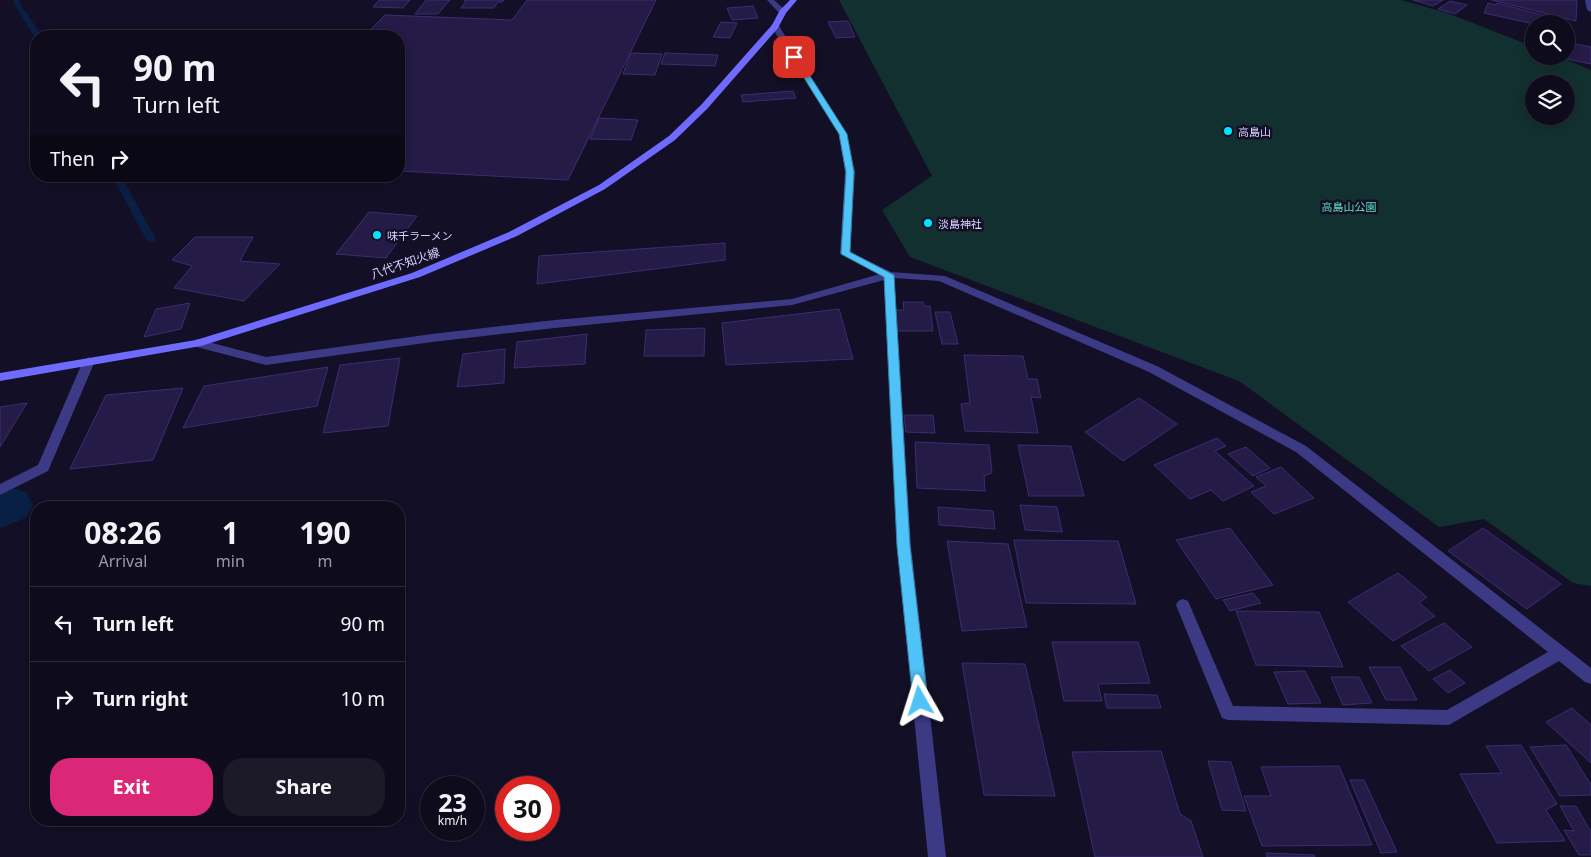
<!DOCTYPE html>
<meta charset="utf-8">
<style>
:root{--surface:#0e0b1c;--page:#1c1929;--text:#f1f3f6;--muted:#9b9ba3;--line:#2e2b3b;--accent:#db2777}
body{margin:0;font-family:"Noto Sans","Noto Sans JP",sans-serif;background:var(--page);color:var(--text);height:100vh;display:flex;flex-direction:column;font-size:19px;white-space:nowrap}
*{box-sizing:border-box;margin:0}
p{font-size:16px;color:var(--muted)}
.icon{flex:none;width:28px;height:28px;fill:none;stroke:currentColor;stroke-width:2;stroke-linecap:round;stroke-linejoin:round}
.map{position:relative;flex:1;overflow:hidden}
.details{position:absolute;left:30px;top:501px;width:375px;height:325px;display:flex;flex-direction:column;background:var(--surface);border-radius:20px;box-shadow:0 2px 12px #0003,0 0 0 1px var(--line)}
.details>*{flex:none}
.top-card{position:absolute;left:30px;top:30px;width:375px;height:152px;border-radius:20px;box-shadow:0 2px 12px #0003,0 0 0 1px var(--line);background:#0e0b1c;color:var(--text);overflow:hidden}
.buttons{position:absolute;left:1525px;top:15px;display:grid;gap:10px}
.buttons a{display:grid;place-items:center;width:50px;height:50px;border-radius:50%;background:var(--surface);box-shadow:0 2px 12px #0003,0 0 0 1px var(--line);font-size:25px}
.speed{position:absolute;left:420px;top:776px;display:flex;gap:10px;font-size:25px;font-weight:700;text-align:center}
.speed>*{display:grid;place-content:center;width:65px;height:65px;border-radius:50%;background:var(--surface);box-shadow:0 2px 12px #0003,0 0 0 1px var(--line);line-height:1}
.speed small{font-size:12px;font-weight:400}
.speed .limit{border:8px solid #d22;background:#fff;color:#111}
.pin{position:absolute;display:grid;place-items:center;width:42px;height:42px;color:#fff;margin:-21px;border-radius:10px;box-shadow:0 2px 8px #0006}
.me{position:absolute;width:55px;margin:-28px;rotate:354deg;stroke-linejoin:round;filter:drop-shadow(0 0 4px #0008)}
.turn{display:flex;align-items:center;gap:18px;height:105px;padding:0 20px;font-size:22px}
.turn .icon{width:65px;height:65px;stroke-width:2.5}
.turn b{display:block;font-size:35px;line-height:42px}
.then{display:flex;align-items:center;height:48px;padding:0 20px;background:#0003;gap:10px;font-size:19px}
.eta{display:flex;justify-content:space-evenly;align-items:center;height:85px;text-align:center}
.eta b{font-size:30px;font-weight:700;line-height:35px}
.cta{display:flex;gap:10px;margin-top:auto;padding:10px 20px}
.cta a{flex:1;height:58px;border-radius:20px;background:var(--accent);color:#fff;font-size:20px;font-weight:700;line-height:58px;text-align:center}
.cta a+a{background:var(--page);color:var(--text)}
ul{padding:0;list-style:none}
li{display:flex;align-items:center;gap:15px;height:75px;padding:0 20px;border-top:1px solid var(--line)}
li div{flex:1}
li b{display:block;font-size:19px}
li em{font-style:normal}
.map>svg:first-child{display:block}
.green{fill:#12302f;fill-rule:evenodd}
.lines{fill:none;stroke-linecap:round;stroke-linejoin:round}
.stream{fill:#0a1f44;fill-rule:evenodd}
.canal{fill:#0a1f44;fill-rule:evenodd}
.building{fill:#241b47;stroke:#3b2d73}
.minor{fill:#3d3a85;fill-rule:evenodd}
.secondary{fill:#6f6bff;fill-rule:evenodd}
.route{fill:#4fc3f7;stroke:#337fa1}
.poi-dot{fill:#00e5ff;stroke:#130f26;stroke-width:2}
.labels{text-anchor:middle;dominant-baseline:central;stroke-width:5;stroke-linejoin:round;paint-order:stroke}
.far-poi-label{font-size:11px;fill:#d9d4ff;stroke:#130f26;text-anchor:start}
.far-park-label{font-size:11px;fill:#5fe0c0;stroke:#130f26}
.street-label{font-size:12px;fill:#d9d4ff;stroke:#130f26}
</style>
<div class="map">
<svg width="1591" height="857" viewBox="0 0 1591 857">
<rect width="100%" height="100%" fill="#130f26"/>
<!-- green -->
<path class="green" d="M839,0H1401L1447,13L1534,47V56H1557L1591,70V586L1573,583L1484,519L1439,527L1239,381L910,257L882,210L932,176ZM1534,84H1566V116H1534Z"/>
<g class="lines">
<!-- stream -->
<g class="stream">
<polygon points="14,0 20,0 19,2 42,36 35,38 13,2"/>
<polygon points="112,176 121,176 156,239 155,241 151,242 146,239"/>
</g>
<!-- canal -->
<polygon class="canal" points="9,487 26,492 33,505 26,518 0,528 0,490"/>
</g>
<!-- building -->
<g class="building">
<polygon points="379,0 410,0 403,8 373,7"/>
<polygon points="426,0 450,0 438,14 415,14"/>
<polygon points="464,0 504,0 502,2 498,2 494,8 461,8 466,1"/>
<polygon points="527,0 656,0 568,180 399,171 399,36 364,36 385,15 512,20"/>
<polygon points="1413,0 1443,0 1433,6"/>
<polygon points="1492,0 1577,0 1576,21"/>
<polygon points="1450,1 1467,5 1455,14 1438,9"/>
<polygon points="1488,3 1496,5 1497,3 1550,17 1548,24 1534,24 1484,13"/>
<polygon points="753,6 758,18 732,20 727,8"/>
<polygon points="848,21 855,37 836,38 828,22"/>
<polygon points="721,22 737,23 730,38 713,37"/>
<polygon points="1566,42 1591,47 1591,64 1561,58 1566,56"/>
<polygon points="631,53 662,54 655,75 623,74"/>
<polygon points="665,53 718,55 715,66 661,64"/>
<polygon points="793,91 796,98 743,102 741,95"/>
<polygon points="599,118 638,120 631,140 590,139"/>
<polygon points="369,212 417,216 386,258 336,254"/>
<polygon points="195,237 253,237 240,261 280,264 244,301 174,288 192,266 172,260"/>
<polygon points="725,243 725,260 537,284 539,256"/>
<polygon points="903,302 923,302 924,306 930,306 933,331 894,331 892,310 904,310"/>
<polygon points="190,303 181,329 144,337 156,309"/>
<polygon points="839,309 853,359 726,365 722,323"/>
<polygon points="935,312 950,312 958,344 942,344"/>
<polygon points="705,328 704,356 644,356 646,330"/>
<polygon points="587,334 585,364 514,368 517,342"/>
<polygon points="505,349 504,383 457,387 463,354"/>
<polygon points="964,355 1023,356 1028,379 1037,379 1041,398 1031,397 1038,433 965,431 961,404 970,403"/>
<polygon points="400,358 388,426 323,433 340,365"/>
<polygon points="328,367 317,406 183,428 204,386"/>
<polygon points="183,388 153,460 70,469 106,395"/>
<polygon points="1139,398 1177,424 1123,461 1085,432"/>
<polygon points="27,403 0,447 0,407"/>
<polygon points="904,415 933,415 935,433 906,432"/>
<polygon points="1217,438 1226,446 1215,451 1254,486 1223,501 1211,490 1190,499 1154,465"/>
<polygon points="915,442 989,445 992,473 984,476 985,491 917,488"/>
<polygon points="1018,445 1071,446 1084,496 1029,496"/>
<polygon points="1246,447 1270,468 1253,476 1228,454"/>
<polygon points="1281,467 1314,498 1274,514 1251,492 1266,486 1256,477"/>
<polygon points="1020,505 1057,507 1062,532 1025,530"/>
<polygon points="938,507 993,511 995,529 939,525"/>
<polygon points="1230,528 1273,585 1216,599 1176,540"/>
<polygon points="1483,528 1561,584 1527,609 1448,551"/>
<polygon points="1014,540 1118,541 1136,604 1026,603"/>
<polygon points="947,541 1008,544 1027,627 962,631"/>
<polygon points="1398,573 1427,597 1419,603 1435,616 1393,641 1348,602"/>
<polygon points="1253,593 1261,603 1230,611 1223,600"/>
<polygon points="1236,611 1319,612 1343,667 1256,665"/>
<polygon points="1444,623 1472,647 1429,671 1401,646"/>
<polygon points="1052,642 1138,642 1150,683 1098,684 1102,701 1064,701"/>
<polygon points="962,663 1025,664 1055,796 984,795"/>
<polygon points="1369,667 1400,667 1417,700 1386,700"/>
<polygon points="1450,670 1465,683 1448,693 1433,679"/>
<polygon points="1305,671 1321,703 1288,704 1274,672"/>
<polygon points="1331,677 1359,677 1372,703 1343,705"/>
<polygon points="1104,694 1157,695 1161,708 1107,708"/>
<polygon points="1572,708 1591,725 1591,763 1546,722"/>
<polygon points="1521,745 1557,804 1546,810 1565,841 1497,843 1460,774 1502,773 1486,746"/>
<polygon points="1566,745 1591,785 1591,795 1560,796 1530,747"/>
<polygon points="1161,751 1180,814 1191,821 1203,857 1095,857 1072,752"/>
<polygon points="1208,761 1231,762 1246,811 1222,810"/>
<polygon points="1339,766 1372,845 1262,846 1244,796 1271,796 1261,767"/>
<polygon points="1350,780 1364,780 1397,852 1381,853"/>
<polygon points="1560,806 1576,806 1591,832 1591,855 1579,855 1564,830 1574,831"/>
<polygon points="1266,853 1314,855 1315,857 1267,857"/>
</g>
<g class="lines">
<!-- minor -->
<g class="minor">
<polygon points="767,0 774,0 787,12 780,14"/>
<polygon points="1585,0 1591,0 1591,12 1587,10"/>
<polygon points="772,24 779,26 847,134 855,172 850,252 891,272 945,276 1157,366 1306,446 1591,668 1591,684 1585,682 1559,661 1449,725 1228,720 1222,718 1176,605 1178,601 1183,599 1188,601 1233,706 1447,710 1548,652 1296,452 1149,372 939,281 894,278 911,546 946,857 928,857 897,546 884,280 792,305 555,328 432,342 266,365 193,346 191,343 197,339 266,357 432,334 555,320 792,299 880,274 840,253 845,172 839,134 771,26"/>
<polygon points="89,357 95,361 48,471 0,495 0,484 38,465 83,361"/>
</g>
<!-- secondary -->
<polygon class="secondary" points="790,0 797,0 786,13 778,28 707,109 675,140 605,189 517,236 420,277 201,346 0,381 0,373 196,340 412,273 509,232 599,185 669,136 701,105 772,25 780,10"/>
</g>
<!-- route -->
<polygon class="route" points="794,55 798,57 847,134 854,172 850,252 894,275 910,546 928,701 926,706 920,708 915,706 913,701 897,546 884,277 841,254 846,172 839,134 791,57"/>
<!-- markers -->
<g class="poi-dot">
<circle cx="1228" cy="131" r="5"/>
<circle cx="928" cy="223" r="5"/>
<circle cx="377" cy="235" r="5"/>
</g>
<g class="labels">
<!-- far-poi labels -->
<g class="far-poi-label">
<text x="1238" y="131">高島山</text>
<text x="938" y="223">淡島神社</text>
<text x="387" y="235">味千ラーメン</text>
</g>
<!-- far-park labels -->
<g class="far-park-label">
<text x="1349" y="206">高島山公園</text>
</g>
<!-- street labels -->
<g class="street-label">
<text transform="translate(405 263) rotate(-19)">八代不知火線</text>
</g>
</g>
</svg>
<div class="buttons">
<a><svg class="icon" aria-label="search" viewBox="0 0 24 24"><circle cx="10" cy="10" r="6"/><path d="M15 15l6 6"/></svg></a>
<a><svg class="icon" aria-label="layers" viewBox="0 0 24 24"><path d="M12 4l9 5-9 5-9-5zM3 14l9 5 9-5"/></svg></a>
</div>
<div class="speed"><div>23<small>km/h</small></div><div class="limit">30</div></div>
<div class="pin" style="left:794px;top:57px;background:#d93025"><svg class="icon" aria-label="arrive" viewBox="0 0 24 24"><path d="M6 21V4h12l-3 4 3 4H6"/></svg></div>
<svg class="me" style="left:920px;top:701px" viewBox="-20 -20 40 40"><path d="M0-17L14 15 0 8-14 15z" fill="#4fc3f7" stroke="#fff" stroke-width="4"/></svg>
<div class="top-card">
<div class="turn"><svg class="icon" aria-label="left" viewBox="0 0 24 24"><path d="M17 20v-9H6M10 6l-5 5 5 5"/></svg><div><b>90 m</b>Turn left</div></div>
<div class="then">Then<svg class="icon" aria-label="right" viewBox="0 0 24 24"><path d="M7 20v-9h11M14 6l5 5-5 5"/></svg></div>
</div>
<section class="details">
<div class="eta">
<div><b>08:26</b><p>Arrival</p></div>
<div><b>1</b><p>min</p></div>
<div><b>190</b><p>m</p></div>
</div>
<ul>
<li><svg class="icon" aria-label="left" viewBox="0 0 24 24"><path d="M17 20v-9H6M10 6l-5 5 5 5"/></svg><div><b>Turn left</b></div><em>90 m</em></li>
<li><svg class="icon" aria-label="right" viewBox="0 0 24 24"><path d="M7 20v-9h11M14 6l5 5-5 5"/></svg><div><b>Turn right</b></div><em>10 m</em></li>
</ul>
<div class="cta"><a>Exit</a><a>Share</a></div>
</section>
</div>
